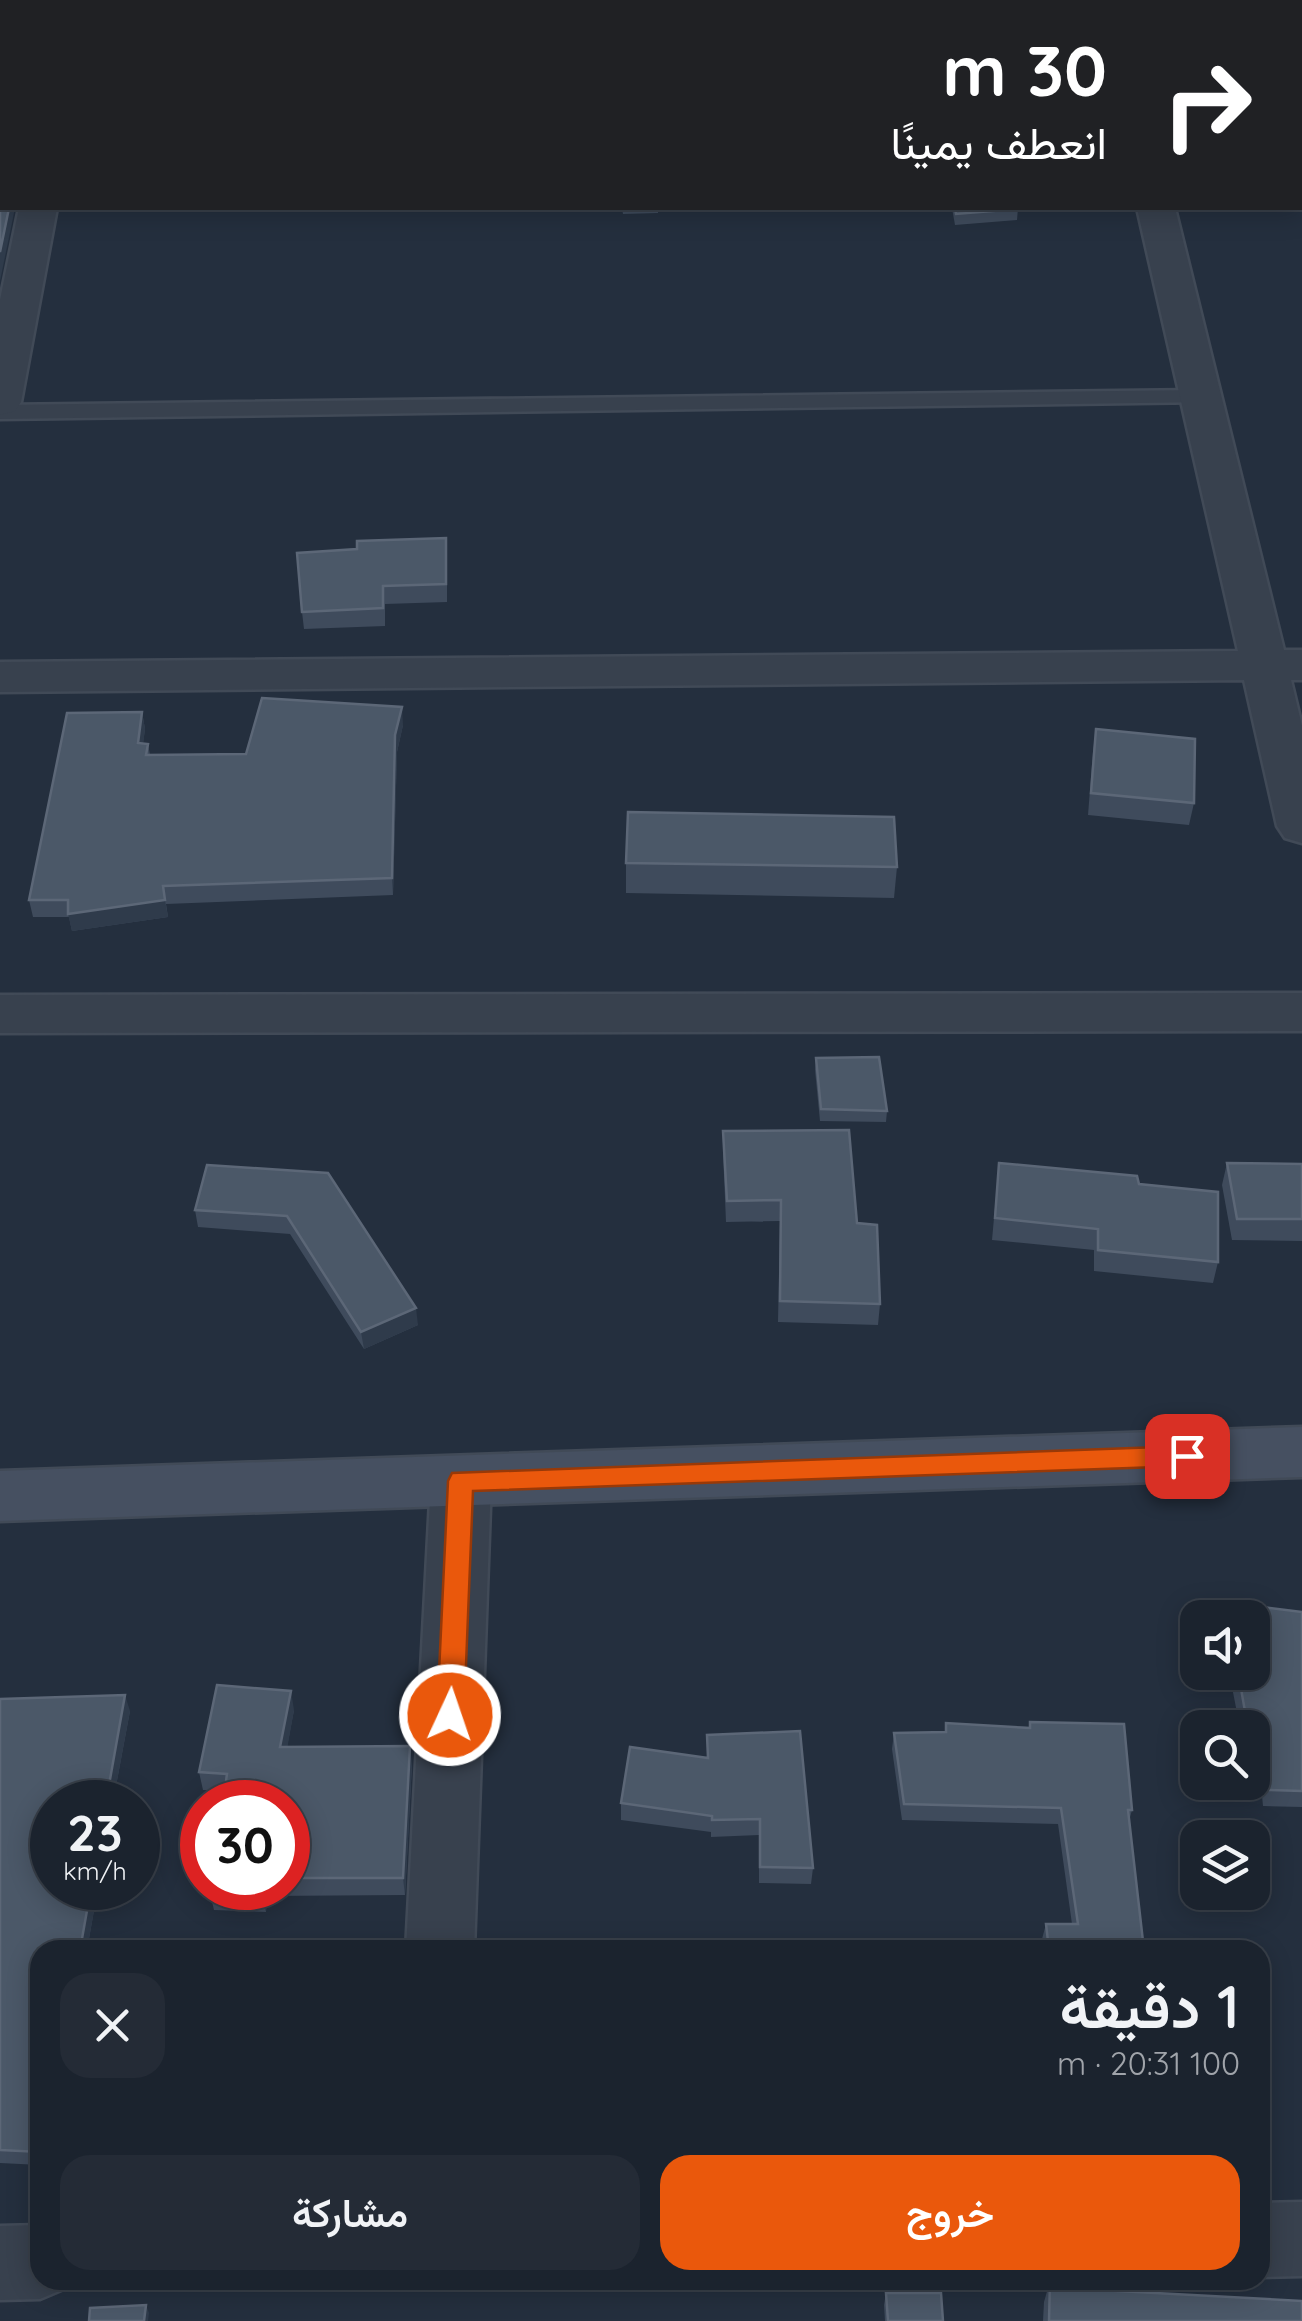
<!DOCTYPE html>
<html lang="ar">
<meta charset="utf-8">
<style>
:root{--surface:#1b232e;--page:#242b36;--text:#f1f3f6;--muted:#a0a4aa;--line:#39404a;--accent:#ea580c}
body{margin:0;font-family:Quicksand,Vazirmatn,sans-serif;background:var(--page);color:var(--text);direction:rtl;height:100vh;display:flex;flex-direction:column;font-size:38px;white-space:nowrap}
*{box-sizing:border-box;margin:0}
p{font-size:32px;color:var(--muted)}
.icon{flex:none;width:55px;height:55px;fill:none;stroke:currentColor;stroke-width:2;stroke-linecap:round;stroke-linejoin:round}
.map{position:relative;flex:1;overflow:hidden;direction:ltr}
.details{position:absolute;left:30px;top:1940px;width:1240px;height:350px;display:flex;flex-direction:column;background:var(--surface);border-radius:30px;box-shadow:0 5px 25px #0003,0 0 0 2px var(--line);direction:rtl}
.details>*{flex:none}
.banner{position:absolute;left:0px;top:0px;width:1302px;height:210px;box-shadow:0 5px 25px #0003,0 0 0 2px var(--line);direction:rtl;background:#202124;color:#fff;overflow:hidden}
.tools{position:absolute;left:1180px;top:1600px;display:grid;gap:20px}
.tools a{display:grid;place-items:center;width:90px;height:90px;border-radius:20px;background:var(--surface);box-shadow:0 5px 25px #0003,0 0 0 2px var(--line);font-size:50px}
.speed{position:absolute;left:30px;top:1780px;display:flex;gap:20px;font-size:50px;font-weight:700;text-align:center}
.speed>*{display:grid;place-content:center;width:130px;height:130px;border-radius:50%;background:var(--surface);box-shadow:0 5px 25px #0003,0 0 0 2px var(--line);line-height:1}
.speed small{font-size:25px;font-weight:400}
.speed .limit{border:15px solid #d22;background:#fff;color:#111}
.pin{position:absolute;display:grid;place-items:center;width:85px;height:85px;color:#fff;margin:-42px;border-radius:20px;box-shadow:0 5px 15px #0006}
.me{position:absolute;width:110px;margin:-55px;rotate:3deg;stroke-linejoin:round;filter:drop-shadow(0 0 8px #0008)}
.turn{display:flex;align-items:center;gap:35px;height:210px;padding:0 30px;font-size:45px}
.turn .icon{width:130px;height:130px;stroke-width:2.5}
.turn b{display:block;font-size:70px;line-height:85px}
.round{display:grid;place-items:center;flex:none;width:105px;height:105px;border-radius:30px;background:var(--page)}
.headline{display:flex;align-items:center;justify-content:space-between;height:170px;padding:0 30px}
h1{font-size:60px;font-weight:600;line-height:75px}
.cta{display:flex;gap:20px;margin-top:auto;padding:20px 30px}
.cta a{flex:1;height:115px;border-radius:30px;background:var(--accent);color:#fff;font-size:40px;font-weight:600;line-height:115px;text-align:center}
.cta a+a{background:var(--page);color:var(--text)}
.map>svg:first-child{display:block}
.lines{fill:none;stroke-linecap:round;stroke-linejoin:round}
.lane-casing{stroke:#414a57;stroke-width:5}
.street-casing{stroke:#414a57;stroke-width:5}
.secondary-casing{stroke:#414a57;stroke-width:5}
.lane{fill:#38414e;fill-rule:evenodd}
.street{fill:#38414e;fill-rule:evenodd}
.secondary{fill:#465061;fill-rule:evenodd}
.wall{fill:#3f4b5c}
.shaded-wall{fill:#2f3b4b}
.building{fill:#4b5868;stroke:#5c6777;stroke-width:2.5}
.route{fill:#ea580c;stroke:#983908;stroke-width:2.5}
</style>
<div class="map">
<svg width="1302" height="2321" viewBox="0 0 1302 2321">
<rect width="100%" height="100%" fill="#242f3e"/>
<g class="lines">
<!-- lane casing -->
<g class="lane-casing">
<polygon id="lane" points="1200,390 1211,397 1208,402 0,419 0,405"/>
</g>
<!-- street casing -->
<g class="street-casing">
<g id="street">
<rect x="62" y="0" width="34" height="2"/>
<rect x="1090" y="0" width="34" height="2"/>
<rect x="0" y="106" width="2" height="22"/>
<polygon points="19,208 57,208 21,402 15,411 0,415 0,300"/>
<polygon points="1137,208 1175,208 1284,650 1302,650 1302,680 1291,680 1302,726 1302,843 1285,838 1277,826 1244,680 0,692 0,662 1238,651"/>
<polygon points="1302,993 1302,1031 0,1033 0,995"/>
<polygon points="461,1456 482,1463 491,1481 474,1950 406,1950 431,1481 440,1463"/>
<polygon points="1302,2202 1302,2276 1260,2277 1260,2203"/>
<polygon points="40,2225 40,2280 70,2280 66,2288 40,2299 0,2300 0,2226"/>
</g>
</g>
<!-- secondary casing -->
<g class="secondary-casing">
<polygon id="secondary" points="1302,1427 1302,1477 0,1521 0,1471"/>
</g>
<!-- lane -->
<use href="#lane" class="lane"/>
<!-- street -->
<use href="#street" class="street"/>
<!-- secondary -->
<use href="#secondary" class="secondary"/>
</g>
<!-- wall -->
<g class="wall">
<polygon points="0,0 57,0 56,2 2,2 2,23 0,23"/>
<polygon points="622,208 658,208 658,213 623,214"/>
<polygon points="952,208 1018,208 1017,220 955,225"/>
<polygon points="447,556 447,602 385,604 385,626 304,629 302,612"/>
<polygon points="142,712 145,729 143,743 148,744 150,755 246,754 403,725 397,752 393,895 166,904 168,917 72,931 69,917 33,917 29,900"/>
<polygon points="1096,729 1194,803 1189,825 1088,815 1093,751"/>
<polygon points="626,863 897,867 894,898 626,893"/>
<polygon points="816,1058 887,1111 886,1122 820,1121 815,1070"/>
<polygon points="723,1131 857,1223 880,1304 878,1325 778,1322 780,1221 726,1222 723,1152"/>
<polygon points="999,1163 1139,1184 1218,1262 1213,1283 1094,1271 1094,1250 992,1240"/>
<polygon points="1227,1163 1302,1164 1302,1241 1232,1240 1222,1185"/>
<polygon points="328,1173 418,1325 364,1349 290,1234 198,1227 195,1210"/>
<polygon points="1214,1601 1302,1612 1302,1807 1263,1806 1259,1764 1252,1764 1252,1728 1240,1728 1230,1677 1208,1674 1208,1672 1252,1672 1252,1618 1210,1618"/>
<polygon points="0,1699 130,1711 113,1802 52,1802 52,1888 98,1888 87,1950 40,1950 40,2165 0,2163"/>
<polygon points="294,1710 287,1747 412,1764 405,1895 267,1896 266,1912 214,1910 210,1893 210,1888 288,1888 288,1802 225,1791 203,1790 199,1772"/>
<polygon points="1030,1722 1132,1810 1129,1821 1144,1950 1043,1950 1042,1939 1046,1924 1072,1924 1058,1824 902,1820 892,1749 894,1733 945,1732 946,1723 1029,1727"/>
<polygon points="707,1735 813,1868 811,1884 759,1883 759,1835 711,1837 711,1832 621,1820 621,1803 707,1758"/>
<polygon points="1050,2281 1100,2290 1302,2321 1043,2321 1044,2302"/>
<polygon points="886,2293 943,2321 885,2321 884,2305"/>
</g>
<!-- shaded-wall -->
<g class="shaded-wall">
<polygon points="9,208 15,208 0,281 0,252"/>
<polygon points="402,707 403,725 397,752 393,895 392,878 395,735"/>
<polygon points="142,712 145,729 141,761 138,743"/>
<polygon points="165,900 168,917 72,931 68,914"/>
<polygon points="416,1308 418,1325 364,1349 361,1332"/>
<polygon points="291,1691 294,1710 284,1766 280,1747"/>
<polygon points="125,1695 130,1711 113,1802 106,1802"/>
<polygon points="410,1746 412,1764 405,1895 403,1878"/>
<polygon points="91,1888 98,1888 87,1950 80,1950"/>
<polygon points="262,1888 265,1888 267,1896 266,1912 261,1894"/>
<polygon points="146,2305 149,2313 148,2321 144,2321"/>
</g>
<!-- building -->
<g class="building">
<polygon points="0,0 48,0 47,2 2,2 2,10 0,9"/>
<polygon points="0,157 2,157 2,208 9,208 0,252"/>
<polygon points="955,208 1018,208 1018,209 956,214"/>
<polygon points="446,538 446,584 383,586 383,608 302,612 297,553 357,549 357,541"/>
<polygon points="262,698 402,707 395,735 392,878 163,886 165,900 68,914 68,900 29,900 67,713 142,712 138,743 148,744 146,755 246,754"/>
<polygon points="1096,729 1195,739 1194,803 1091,793"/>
<polygon points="628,812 894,817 897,867 626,863"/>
<polygon points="879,1057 887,1111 821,1109 816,1058"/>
<polygon points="849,1130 857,1223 877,1225 880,1304 780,1301 781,1200 727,1201 723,1131"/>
<polygon points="999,1163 1137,1176 1139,1184 1218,1192 1218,1262 1098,1250 1098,1229 995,1218"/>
<polygon points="1227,1163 1302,1164 1302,1219 1237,1219"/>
<polygon points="207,1165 328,1173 416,1308 361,1332 287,1216 195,1210"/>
<polygon points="1214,1601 1302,1612 1302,1791 1268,1790 1264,1748 1252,1748 1252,1728 1248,1728 1238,1672 1252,1672 1252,1618 1214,1618"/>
<polygon points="217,1685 291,1691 280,1747 410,1746 403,1878 288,1878 288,1802 223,1802 227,1774 199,1772"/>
<polygon points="125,1695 106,1802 52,1802 52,1888 91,1888 80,1950 40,1950 40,2152 0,2150 0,1699"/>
<polygon points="1030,1722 1124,1724 1132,1810 1128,1810 1144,1950 1049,1950 1046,1924 1078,1924 1061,1808 904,1804 894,1733 946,1732 946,1723 1030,1728"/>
<polygon points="800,1731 813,1868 760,1867 760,1819 712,1820 712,1816 621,1803 630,1747 708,1758 707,1735"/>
<polygon points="210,1888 262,1888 261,1894 210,1893"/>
<polygon points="602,1947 658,1950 602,1950"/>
<polygon points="1050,2281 1100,2287 1100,2290 1302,2301 1302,2321 1049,2321"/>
<polygon points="886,2293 941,2293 943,2321 888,2321"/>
<polygon points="146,2305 144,2321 89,2321 90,2308"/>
</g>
<!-- route -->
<polygon class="route" points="1187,1446 1196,1449 1200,1456 1196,1463 1187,1466 473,1491 464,1715 460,1724 450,1727 441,1724 437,1715 448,1481 452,1473"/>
</svg>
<div class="tools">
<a><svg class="icon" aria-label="sound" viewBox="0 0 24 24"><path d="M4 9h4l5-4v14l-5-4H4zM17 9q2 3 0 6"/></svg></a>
<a><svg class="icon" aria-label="search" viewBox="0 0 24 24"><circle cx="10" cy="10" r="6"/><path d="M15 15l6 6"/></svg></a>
<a><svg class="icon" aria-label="layers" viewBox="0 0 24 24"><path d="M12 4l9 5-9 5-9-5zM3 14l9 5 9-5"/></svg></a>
</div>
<div class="speed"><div>23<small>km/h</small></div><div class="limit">30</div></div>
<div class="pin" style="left:1187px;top:1456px;background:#d93025"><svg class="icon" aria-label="arrive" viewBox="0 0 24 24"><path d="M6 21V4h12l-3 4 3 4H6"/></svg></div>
<svg class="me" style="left:450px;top:1715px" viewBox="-20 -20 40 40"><circle r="17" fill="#ea580c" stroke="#fff" stroke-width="3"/><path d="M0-11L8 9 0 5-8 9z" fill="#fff"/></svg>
<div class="banner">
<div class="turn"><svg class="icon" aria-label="right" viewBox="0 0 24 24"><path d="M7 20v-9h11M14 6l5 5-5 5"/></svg><div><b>30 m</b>انعطف يمينًا</div></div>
</div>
<section class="details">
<div class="headline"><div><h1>1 دقيقة</h1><p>100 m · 20:31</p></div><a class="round"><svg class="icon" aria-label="close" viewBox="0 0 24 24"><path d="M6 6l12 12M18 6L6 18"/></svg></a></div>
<div class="cta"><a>خروج</a><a>مشاركة</a></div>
</section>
</div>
